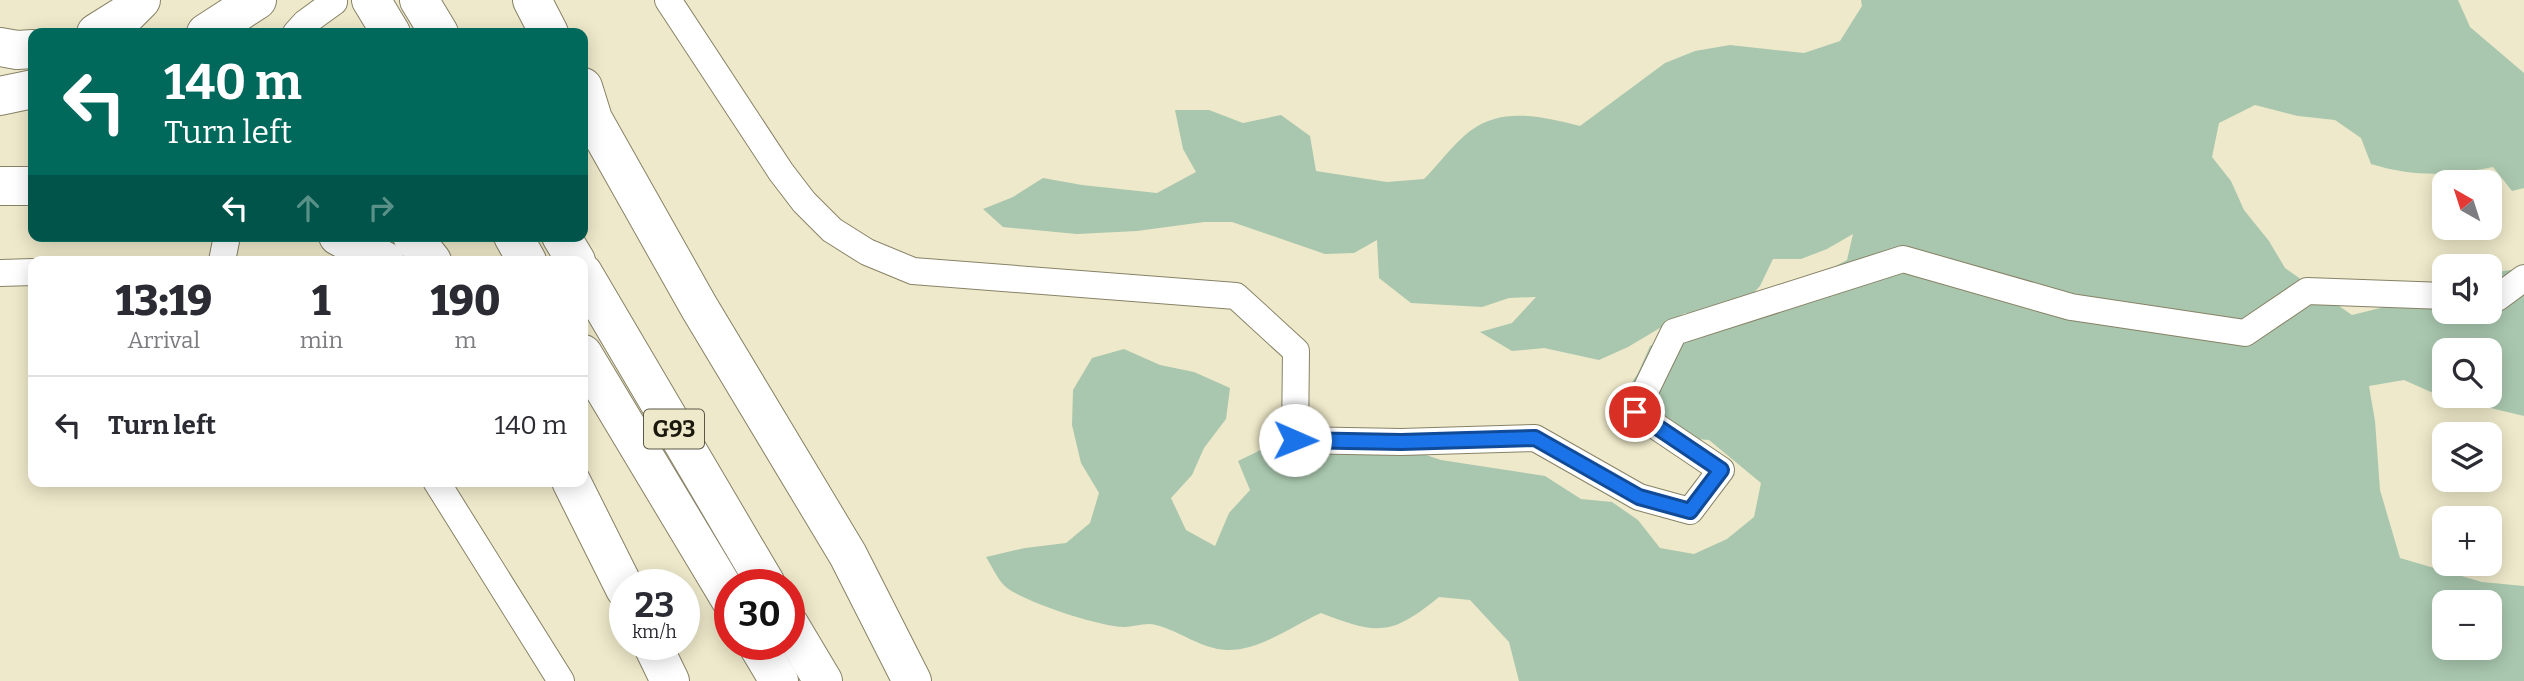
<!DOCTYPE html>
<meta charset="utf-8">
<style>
:root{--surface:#fff;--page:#f7f7f7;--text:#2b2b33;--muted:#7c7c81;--line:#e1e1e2}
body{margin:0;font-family:Bitter,serif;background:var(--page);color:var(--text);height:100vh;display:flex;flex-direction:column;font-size:26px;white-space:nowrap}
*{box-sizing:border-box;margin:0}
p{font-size:23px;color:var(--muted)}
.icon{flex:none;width:38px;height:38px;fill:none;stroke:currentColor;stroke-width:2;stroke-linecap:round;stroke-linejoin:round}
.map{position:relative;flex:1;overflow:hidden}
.drawer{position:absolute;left:28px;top:256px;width:560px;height:231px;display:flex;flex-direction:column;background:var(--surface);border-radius:14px;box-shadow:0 4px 18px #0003}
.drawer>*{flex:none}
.banner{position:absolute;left:28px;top:28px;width:560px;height:214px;border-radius:14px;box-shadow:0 4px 18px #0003;background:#00695c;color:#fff;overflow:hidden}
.needle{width:46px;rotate:321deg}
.controls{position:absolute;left:2432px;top:170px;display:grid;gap:14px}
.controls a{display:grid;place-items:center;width:70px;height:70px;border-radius:14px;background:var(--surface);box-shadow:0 4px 18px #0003;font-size:35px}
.speed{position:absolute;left:609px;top:569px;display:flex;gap:14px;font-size:35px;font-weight:700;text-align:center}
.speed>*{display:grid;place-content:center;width:91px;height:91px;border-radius:50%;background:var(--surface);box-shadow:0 4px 18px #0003;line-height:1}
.speed small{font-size:18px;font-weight:400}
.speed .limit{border:10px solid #d22;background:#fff;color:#111}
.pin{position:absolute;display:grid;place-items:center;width:60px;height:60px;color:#fff;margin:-30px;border:4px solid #fff;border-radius:50%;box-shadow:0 2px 7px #0007}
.me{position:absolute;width:77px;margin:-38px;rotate:91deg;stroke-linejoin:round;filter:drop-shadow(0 0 5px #0008)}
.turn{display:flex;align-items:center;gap:24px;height:147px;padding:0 21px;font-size:32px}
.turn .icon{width:91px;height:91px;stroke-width:2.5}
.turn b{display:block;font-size:49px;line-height:60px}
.lanes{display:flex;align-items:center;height:66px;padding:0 21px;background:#0003;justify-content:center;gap:35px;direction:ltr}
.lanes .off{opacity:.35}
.eta{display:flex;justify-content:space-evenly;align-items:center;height:119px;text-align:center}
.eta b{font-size:42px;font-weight:800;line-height:49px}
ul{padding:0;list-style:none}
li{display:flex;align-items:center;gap:21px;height:98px;padding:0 21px;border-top:2px solid var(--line)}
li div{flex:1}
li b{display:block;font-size:26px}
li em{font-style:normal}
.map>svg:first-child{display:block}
.green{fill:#a9c7ae;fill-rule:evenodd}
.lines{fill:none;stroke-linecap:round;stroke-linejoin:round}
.minor-casing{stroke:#878266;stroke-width:28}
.highway-casing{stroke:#878266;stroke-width:40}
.minor{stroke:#fff;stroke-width:26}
.highway{stroke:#fff;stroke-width:38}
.route-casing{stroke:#114b97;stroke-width:18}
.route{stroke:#1a73e8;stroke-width:12}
.labels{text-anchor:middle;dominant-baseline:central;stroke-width:6;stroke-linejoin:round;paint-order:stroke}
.shield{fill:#eee9ca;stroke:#5a5746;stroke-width:2}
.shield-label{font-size:23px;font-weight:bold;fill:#1a180d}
</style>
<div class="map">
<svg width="2524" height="681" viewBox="0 0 2524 681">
<rect width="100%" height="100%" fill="#eee9ca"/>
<!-- green -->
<path class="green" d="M1861,0H2458L2470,27L2524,73V188L2512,191L2493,167C2450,176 2413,177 2371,164L2361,138L2335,120L2298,116L2255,105L2219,123L2212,157L2231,181L2244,210L2269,241L2285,268L2352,315L2445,292V312H2490V273L2524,268V416L2440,396L2404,380L2369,386L2375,421L2380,490L2400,558L2482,582L2524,586V681H1519L1509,642L1470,600L1439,597C1391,636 1378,635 1321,613C1292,626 1259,651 1227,650C1201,649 1180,631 1156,625C1146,622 1134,627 1124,627C1098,626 1028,603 1007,588C998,581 992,566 986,557L1025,548L1066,543L1090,523L1099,493L1081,463L1072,425L1073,390L1092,358L1124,349L1160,365L1194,372L1230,388L1226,419L1204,448L1192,475L1171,498L1186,530L1215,546L1229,513L1250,490L1238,461L1271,445L1337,442L1372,437L1441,460L1545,476L1581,499L1612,502L1638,520L1660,548L1694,554L1727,539L1754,517L1761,483L1709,440L1684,438L1608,420L1638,373L1650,346L1738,310L1713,319L1685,313L1628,347L1599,360L1544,348L1512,351L1480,332L1512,323L1536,297L1509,298L1482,307L1411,303L1379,278L1377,240L1354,253L1325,254L1232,222H1204L1137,231L1077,234L1003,227L983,209L1013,197L1043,178L1082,185L1157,193L1196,172L1183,149L1175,110H1209L1243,123L1281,115L1310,136L1316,171L1387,182L1424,179C1439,164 1453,144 1470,131C1503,106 1543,117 1580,126L1665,63L1695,51L1730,45L1804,53L1840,41L1862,6ZM1853,234L1847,260L1808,281L1739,309L1760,286L1773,259H1801L1827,249ZM2445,350H2490V396H2445ZM2445,602H2490V648H2445Z"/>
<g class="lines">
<!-- minor casing -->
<g class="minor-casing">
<g id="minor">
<polyline points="668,0 781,172 804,202 832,230 867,252 913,271 1236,296 1296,351 1295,440 1401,442 1535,438 1639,497 1690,511 1721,470 1635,412 1674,332 1903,259 2071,307 2245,333 2307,291 2445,296"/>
<polyline points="296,33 305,23 334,2"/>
<polyline points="222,261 227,236"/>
<polyline points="0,273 33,272"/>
<polyline points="2490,297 2497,298 2524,278"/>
<polyline points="436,481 561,681"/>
</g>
</g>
<!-- highway casing -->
<g class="highway-casing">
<g id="highway">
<polyline points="371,0 391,33"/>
<polyline points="419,0 439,33"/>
<polyline points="532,0 549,33"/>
<polyline points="96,33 128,13 141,0"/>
<polyline points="206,33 257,0"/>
<polyline points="0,47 17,50 33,49"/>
<polyline points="583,87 593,119 699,307 848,555 912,681"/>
<polyline points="0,96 33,89"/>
<polyline points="0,186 33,186"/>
<polyline points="338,236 385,261"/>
<polyline points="412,236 432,261"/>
<polyline points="513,236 527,261"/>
<polyline points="561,236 576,261"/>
<polyline points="583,273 766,584"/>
<polyline points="583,354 730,599"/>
<polyline points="571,481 625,589"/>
<polyline points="789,624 823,681"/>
<polyline points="652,644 670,681"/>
<polyline points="757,644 779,681"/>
</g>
</g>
<!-- minor -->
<use href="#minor" class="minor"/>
<!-- highway -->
<use href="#highway" class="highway"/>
</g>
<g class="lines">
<!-- route casing -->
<g class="route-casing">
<polyline id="route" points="1295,440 1401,442 1535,438 1639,497 1690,511 1721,470 1635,412"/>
</g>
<!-- route -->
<use href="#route" class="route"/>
</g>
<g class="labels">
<!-- shield labels -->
<rect class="shield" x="644" y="409.5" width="60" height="39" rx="5"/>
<g class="shield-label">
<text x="674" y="429">G93</text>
</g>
</g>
</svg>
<div class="controls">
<a><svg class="needle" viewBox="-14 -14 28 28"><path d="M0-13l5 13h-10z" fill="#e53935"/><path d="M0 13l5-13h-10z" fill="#7c7c81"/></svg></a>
<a><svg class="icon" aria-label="sound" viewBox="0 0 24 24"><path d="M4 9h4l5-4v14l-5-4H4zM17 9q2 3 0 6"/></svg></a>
<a><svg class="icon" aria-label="search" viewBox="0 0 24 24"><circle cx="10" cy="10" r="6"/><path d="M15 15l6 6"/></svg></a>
<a><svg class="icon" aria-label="layers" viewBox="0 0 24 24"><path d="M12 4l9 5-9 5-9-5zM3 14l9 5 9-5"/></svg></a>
<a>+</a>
<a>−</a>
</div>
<div class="speed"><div>23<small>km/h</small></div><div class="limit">30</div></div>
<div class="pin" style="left:1635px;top:412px;background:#d93025"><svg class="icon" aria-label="arrive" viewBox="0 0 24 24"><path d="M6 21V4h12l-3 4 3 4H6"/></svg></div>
<svg class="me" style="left:1295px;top:440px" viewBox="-20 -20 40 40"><circle r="19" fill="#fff"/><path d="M0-13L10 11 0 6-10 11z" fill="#1a73e8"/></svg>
<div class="banner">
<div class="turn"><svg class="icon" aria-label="left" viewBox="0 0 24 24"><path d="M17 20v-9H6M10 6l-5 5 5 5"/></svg><div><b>140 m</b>Turn left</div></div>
<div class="lanes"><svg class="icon" aria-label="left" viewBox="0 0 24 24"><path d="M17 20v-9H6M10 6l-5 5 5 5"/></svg><svg class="icon off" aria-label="ahead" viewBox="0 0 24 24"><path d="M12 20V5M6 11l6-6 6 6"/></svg><svg class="icon off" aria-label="right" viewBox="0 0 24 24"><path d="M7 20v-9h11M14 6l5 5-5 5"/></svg></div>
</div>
<section class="drawer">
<div class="eta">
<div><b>13:19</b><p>Arrival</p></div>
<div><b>1</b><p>min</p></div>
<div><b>190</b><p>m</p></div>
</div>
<ul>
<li><svg class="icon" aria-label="left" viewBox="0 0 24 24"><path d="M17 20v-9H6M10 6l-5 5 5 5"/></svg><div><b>Turn left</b></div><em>140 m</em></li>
</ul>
</section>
</div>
